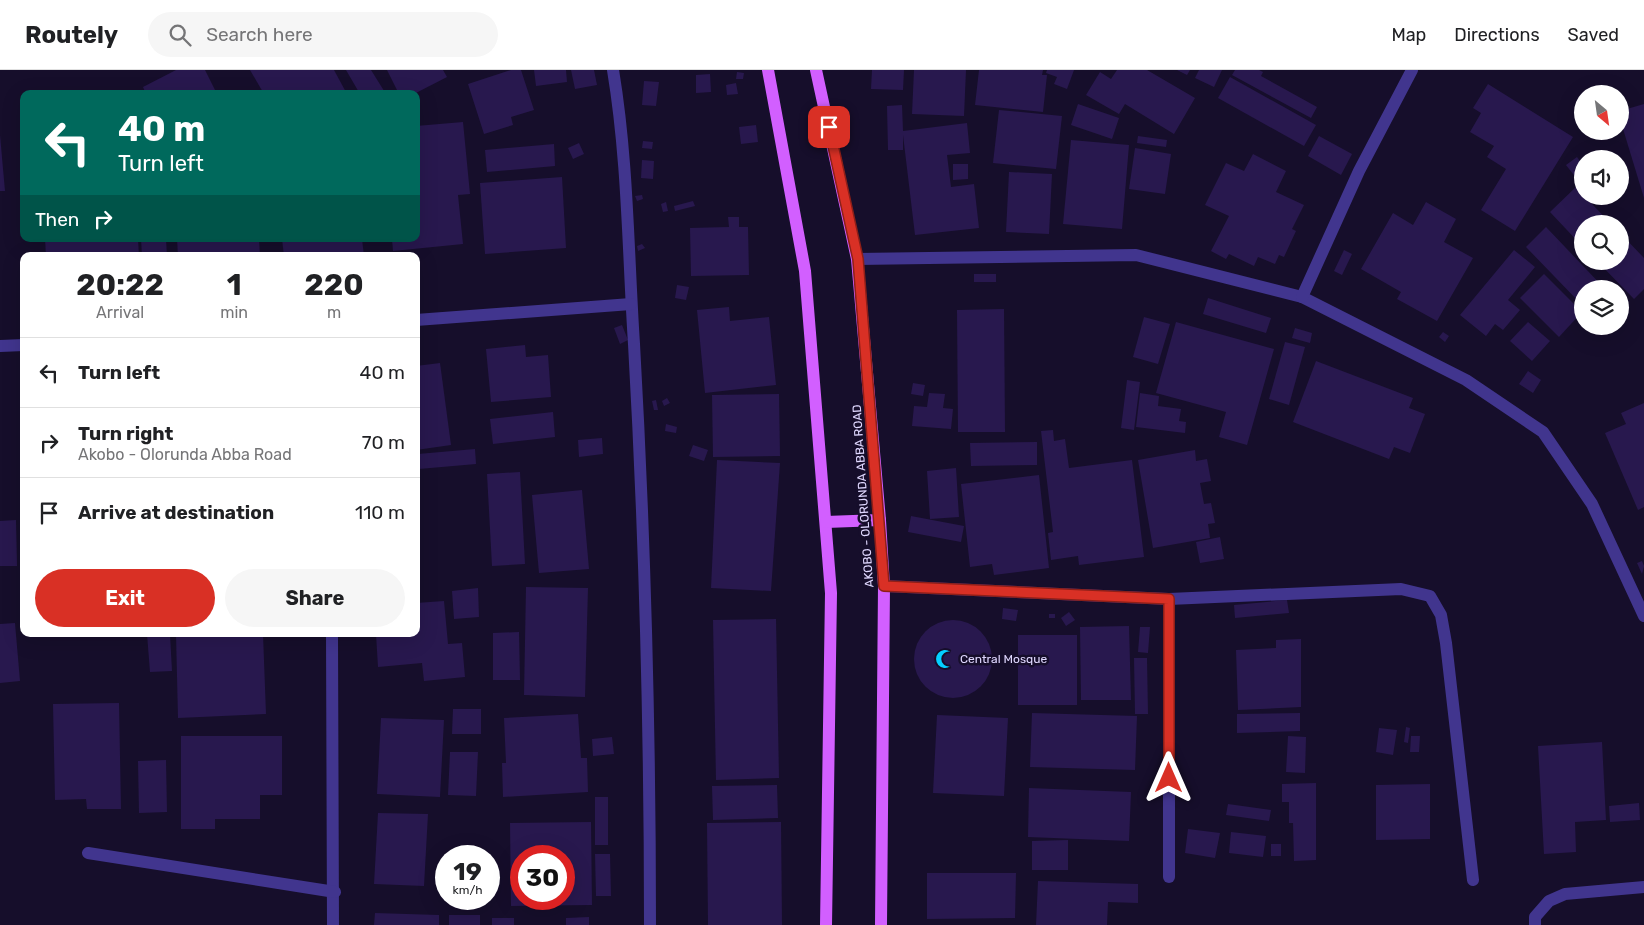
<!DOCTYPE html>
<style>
:root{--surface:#fff;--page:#f6f6f6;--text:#202124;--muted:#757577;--line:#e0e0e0;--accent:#d93025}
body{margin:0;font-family:Rubik,sans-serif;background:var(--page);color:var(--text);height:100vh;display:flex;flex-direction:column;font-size:19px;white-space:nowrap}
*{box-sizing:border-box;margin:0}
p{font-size:16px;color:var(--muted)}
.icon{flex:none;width:28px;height:28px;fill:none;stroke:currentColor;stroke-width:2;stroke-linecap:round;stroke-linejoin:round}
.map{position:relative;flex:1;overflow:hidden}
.panel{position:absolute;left:20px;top:182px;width:400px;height:385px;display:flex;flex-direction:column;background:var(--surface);border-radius:10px;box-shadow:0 5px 20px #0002}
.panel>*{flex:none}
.top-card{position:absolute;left:20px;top:20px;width:400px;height:152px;border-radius:10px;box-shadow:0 5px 20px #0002;background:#00695c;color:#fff;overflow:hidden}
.needle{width:32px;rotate:151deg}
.controls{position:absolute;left:1574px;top:15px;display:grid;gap:10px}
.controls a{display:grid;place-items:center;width:55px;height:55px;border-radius:50%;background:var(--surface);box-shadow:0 5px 20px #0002;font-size:25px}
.speed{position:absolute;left:435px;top:775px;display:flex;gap:10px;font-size:25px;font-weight:700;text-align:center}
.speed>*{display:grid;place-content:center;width:65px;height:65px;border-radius:50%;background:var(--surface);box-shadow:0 5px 20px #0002;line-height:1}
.speed small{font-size:12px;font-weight:400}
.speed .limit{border:8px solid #d22;background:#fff;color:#111}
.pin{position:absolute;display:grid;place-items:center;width:42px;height:42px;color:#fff;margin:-21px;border-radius:10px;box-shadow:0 2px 8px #0006}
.me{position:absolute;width:55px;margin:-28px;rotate:0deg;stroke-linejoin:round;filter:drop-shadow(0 0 4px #0008)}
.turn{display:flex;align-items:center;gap:18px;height:105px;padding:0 15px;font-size:22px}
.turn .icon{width:65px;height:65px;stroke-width:2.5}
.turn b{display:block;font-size:35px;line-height:42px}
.then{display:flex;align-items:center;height:48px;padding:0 15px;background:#0003;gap:10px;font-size:19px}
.eta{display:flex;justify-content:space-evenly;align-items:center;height:85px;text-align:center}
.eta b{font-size:30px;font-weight:700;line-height:35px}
.primary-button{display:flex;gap:10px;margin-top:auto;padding:10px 15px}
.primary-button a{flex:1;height:58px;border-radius:30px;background:var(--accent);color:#fff;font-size:20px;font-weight:700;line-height:58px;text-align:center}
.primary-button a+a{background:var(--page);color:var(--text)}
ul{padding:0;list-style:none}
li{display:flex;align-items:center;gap:15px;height:70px;padding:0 15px;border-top:1px solid var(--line)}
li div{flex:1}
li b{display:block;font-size:19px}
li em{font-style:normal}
header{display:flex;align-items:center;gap:30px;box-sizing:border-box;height:70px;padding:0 25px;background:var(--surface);border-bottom:1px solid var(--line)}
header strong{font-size:24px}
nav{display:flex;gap:28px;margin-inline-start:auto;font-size:18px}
.search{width:350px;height:45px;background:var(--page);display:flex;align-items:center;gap:12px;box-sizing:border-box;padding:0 18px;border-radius:28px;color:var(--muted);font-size:19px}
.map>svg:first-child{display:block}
.building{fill:#28184e;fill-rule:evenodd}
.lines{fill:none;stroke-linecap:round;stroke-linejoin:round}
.minor{stroke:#41358e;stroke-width:12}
.major{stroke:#d25fff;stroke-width:12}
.route-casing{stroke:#8d1f18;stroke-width:12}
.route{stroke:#d93025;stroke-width:9}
.labels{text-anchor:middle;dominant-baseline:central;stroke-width:5;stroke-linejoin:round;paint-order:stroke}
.street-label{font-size:12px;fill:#e0d8ff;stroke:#160e2b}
.poi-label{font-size:12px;fill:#e0d8ff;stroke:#160e2b;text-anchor:start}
</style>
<header>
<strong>Routely</strong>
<div class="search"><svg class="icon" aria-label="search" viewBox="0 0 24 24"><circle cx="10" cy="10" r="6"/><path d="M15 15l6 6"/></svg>Search here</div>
<nav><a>Map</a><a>Directions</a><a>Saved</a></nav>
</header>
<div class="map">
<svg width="1644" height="855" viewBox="0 0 1644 855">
<rect width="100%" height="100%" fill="#160e2b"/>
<!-- building -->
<g class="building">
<polygon points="176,0 205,0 217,24 146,24 143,17"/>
<polygon points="250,0 334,0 347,24 264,24"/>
<polygon points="346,0 371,0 386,24 360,24"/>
<polygon points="387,0 443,0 447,7 414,24 399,24"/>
<polygon points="511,0 521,0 534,40 511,47 513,55 484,64 468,14"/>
<polygon points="534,0 566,0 567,12 536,16"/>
<polygon points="571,0 594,0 597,15 575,19"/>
<polygon points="872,0 904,0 903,20 871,19"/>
<polygon points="914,0 966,0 964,46 912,44"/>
<polygon points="979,0 1043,0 1042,5 1047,5 1043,42 975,35"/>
<polygon points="1047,0 1074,0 1067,19 1054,14 1057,7 1046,3"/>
<polygon points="1117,0 1147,0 1195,28 1174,64 1125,34 1119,44 1086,25 1100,2 1111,9"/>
<polygon points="1177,0 1190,0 1187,5"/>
<polygon points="1199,0 1222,0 1214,17 1195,8"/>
<polygon points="1235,0 1259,0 1263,2 1261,6 1317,37 1311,48 1232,5"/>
<polygon points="737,2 744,3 743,9 736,9"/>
<polygon points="710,4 711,22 696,23 696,5"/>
<polygon points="1230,7 1316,55 1304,76 1218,28"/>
<polygon points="644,11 659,12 656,36 642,35"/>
<polygon points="736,13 738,24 727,25 726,15"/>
<polygon points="1488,14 1573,67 1515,161 1481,140 1506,99 1487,87 1494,76 1470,62 1481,43 1473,38"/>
<polygon points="1078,34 1119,48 1112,69 1071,55"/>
<polygon points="1644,34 1644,128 1620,49 1620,41"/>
<polygon points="902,35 903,61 967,53 970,83 947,85 951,117 974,114 979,158 915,165 903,65 903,80 888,80 887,36"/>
<polygon points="999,40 1062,46 1056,99 993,93"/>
<polygon points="463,52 470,124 458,125 463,174 393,181 392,169 416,169 416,56"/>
<polygon points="756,55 758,72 741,74 739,57"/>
<polygon points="0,65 5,121 0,121"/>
<polygon points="1138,66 1167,70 1166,77 1137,73"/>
<polygon points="1319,66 1352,84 1341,105 1308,86"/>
<polygon points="1071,70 1129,75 1122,159 1063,154"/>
<polygon points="643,71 653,72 652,79 642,78"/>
<polygon points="579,73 584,84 573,89 568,78"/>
<polygon points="554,74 555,96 487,102 485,80"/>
<polygon points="1135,78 1171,84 1165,124 1129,119"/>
<polygon points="1253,84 1286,101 1276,122 1304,135 1292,159 1296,161 1284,187 1279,185 1275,194 1258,187 1254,196 1229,184 1226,189 1211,181 1229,146 1205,135 1226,93 1244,101"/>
<polygon points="1577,87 1582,94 1582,111 1580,113 1566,95"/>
<polygon points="642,90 654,91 653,109 641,108"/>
<polygon points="953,94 968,94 968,109 953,110"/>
<polygon points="1009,102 1052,104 1049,164 1006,162"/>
<polygon points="562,107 566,178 485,184 480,113"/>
<polygon points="1576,117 1611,154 1582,154 1582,176 1550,142"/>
<polygon points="642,125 643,129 637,131 635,126"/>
<polygon points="693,131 695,136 675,141 674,136"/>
<polygon points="666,132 668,141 663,142 661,134"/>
<polygon points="1426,132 1456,149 1444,172 1473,188 1437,251 1397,229 1401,222 1361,199 1393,143 1413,155"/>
<polygon points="728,147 739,147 739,157 748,157 749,205 691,206 690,158 729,157"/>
<polygon points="1546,157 1605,219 1582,219 1582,235 1526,177"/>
<polygon points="1620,163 1644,188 1644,219 1634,229 1597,191 1620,191"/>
<polygon points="45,169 138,169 139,186 46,186"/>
<polygon points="141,169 166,169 167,186 142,186"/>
<polygon points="177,169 259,169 260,186 178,186"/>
<polygon points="282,169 362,169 364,186 284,186"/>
<polygon points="642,174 645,178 638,181 637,176"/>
<polygon points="1344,180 1352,184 1342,205 1334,201"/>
<polygon points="1514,180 1535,197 1508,230 1520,240 1503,260 1495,254 1486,266 1460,245"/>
<rect x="974" y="204" width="22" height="8"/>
<polygon points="1544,204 1582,242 1559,267 1520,228"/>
<polygon points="677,215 689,217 686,230 675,228"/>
<polygon points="1208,228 1271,248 1266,263 1203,244"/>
<polygon points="729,237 730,251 769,247 776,315 705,323 697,240"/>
<polygon points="1004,239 1005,362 958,362 957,240"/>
<polygon points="1144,247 1170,254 1158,294 1133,287"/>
<polygon points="1176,252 1274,279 1247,375 1219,367 1226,342 1156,323"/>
<polygon points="1528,252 1550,271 1532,291 1510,271"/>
<polygon points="622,255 628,270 620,274 614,258"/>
<polygon points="1295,258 1312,263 1310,273 1292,268"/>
<polygon points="1443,262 1449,266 1445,272 1439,267"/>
<polygon points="1285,272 1305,277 1289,335 1269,329"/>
<polygon points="525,275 526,287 548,285 551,327 491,332 486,279"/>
<polygon points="1316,291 1413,328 1409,338 1425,344 1410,383 1394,377 1389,389 1293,352"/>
<polygon points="440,293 451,375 416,380 416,296"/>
<polygon points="1528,301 1541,310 1533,323 1519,314"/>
<polygon points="1127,310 1140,312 1134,360 1121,358"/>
<polygon points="913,313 925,315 923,326 911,324"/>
<polygon points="929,323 945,324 943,338 953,339 951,359 912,356 914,336 927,337"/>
<polygon points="1140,323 1159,326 1158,336 1181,339 1179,351 1186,352 1185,363 1136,357"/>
<polygon points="779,324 780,386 713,387 712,325"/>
<polygon points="667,328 670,333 664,336 662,331"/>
<polygon points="656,330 658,340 654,340 652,331"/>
<polygon points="1644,333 1644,437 1638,440 1605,363 1626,354 1621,343"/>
<polygon points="553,342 555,367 493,374 490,349"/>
<polygon points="666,354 677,357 676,363 665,361"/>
<polygon points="1053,360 1054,371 1065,369 1069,398 1132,390 1144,487 1079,495 1078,486 1051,490 1048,463 1053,462 1041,361"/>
<polygon points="602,368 603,384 579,387 578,370"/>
<polygon points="1037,372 1037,395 971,396 970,373"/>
<polygon points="693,375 708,380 704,391 689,386"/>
<polygon points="475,379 476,394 419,399 418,384"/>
<polygon points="1195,380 1196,391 1207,389 1211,411 1200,413 1204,434 1211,433 1215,453 1208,454 1210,468 1153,478 1138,390"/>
<polygon points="717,390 780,393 771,521 711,518"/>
<polygon points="956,398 959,447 930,449 927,401"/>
<polygon points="520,402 525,494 492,496 487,404"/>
<polygon points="1039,405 1049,498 994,505 992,494 970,497 961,414"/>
<polygon points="582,420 589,499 539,503 532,425"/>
<polygon points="911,446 964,456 961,472 908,462"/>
<polygon points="16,450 17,496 0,496 0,451"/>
<polygon points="1220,467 1224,489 1200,493 1196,472"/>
<polygon points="416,489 419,506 416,506"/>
<polygon points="1642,491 1644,496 1642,504 1637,493"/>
<polygon points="526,517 588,518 585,627 524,625"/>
<polygon points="478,518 479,547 454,549 452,521"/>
<polygon points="1287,530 1289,543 1235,548 1234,535"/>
<polygon points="444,531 448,574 462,573 465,607 424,611 422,593 378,597 376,564 416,564 416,533"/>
<polygon points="1003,538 1018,540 1016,551 1002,549"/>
<polygon points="1069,542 1075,550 1066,556 1061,548"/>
<rect x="1049" y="544" width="6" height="4"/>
<polygon points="776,549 779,708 716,710 713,550"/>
<circle cx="953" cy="589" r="39"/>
<polygon points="15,553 20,611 0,613 0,554"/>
<polygon points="1129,556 1131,630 1081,630 1080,557"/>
<polygon points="1140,557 1150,557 1148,583 1138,582"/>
<polygon points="519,562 520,610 493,610 493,563"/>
<polygon points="147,564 170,564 172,601 150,602"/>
<polygon points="176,564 263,564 266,644 178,648"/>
<rect x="1018" y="565" width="59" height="70"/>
<polygon points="1301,569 1301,637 1238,640 1236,580 1276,578 1276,570"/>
<polygon points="1134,588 1147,588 1148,644 1135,644"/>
<polygon points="119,633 121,739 87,739 86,729 55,730 53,634"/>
<polygon points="453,639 481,639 481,664 452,664"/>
<polygon points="1032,643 1137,646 1135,700 1030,697"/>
<polygon points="1300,643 1300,661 1237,663 1237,644"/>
<polygon points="578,644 581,688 587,688 588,722 503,727 502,693 506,693 504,648"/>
<polygon points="937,645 1008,648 1004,726 933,723"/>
<polygon points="381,648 444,650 440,727 377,724"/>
<polygon points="1406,657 1410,658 1408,673 1404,672"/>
<polygon points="1379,658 1397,660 1393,685 1376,682"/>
<polygon points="181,666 282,666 282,725 260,725 260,749 215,749 215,759 181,759"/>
<polygon points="1288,666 1306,667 1305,703 1286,702"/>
<polygon points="1411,666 1420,666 1419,682 1410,682"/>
<polygon points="612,667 614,684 593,686 592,669"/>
<polygon points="1602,672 1606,750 1575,752 1576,782 1544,784 1538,676"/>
<polygon points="450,682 478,682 476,726 448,725"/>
<polygon points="166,690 167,742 139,743 138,691"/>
<polygon points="1316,713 1316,790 1294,791 1293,753 1289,753 1289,732 1282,732 1282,714"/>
<polygon points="1430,714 1430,769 1376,770 1376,715"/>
<polygon points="777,715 778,748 713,750 712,716"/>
<polygon points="1029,718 1131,722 1129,771 1028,767"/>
<rect x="595" y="727" width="13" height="48"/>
<polygon points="1639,733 1640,750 1610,752 1609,736"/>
<polygon points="1228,734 1271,740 1269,751 1226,745"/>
<polygon points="378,743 428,744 424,816 374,814"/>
<path d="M591,752L592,835L511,836L510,753ZM521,786H564V829H521Z"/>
<polygon points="781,752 782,855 708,855 707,753"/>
<polygon points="1188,759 1220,763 1215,788 1185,783"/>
<polygon points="1231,762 1266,766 1263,787 1229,783"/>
<polygon points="1068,770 1068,800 1032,800 1032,771"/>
<rect x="1271" y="774" width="10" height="12"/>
<polygon points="595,784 610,784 611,826 596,826"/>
<polygon points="927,803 1016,803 1015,848 927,849"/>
<polygon points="1038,811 1138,814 1138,833 1108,832 1107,855 1036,855"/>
<polygon points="375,843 439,845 439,855 374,855"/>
<rect x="449" y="845" width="31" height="10"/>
<polygon points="589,847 589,855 566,855 566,848"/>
<rect x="492" y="848" width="22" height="7"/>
</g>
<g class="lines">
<!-- minor -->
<g class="minor">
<path d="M613,0C628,90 628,183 634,274C645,468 650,661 650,855"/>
<polyline points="857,189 1136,185 1302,227 1466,310 1543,362 1592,434 1644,546"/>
<polyline points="1302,227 1359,101 1412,0"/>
<polyline points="416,250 631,234"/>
<polyline points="0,276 24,275"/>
<polyline points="884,516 1169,529 1401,519 1430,526 1441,545 1446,573 1473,810"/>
<polyline points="1169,529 1169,807"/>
<polyline points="332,564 333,855"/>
<polyline points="88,783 335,822"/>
<polyline points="1535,855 1535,847 1549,831 1565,824 1644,817"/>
</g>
<!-- major -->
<g class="major">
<polyline points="768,0 805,201 831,523 826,855"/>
<polyline points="816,0 857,189 880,450 884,516 881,855"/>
<polyline points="826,452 880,450"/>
</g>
</g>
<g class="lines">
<!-- route casing -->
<g class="route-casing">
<polyline id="route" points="829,57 858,189 884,516 1169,529 1169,708"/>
</g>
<!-- route -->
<use href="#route" class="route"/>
</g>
<!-- icons -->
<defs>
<g id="mosque-bare" transform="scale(1.5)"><path d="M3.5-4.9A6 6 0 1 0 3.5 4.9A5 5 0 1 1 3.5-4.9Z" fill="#04cfff" stroke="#160e2b" stroke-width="2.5" paint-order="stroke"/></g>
</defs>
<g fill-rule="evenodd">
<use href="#mosque-bare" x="945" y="589"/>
</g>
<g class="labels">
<!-- street labels -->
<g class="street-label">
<text transform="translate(863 426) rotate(-94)">AKOBO - OLORUNDA ABBA ROAD</text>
</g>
<!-- poi labels -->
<g class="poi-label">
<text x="960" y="589">Central Mosque</text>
</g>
</g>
</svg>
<div class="controls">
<a><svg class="needle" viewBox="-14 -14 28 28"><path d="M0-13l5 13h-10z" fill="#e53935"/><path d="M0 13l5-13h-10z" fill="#757577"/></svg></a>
<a><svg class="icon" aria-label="sound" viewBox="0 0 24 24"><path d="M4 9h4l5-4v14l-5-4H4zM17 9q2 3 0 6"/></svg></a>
<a><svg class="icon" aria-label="search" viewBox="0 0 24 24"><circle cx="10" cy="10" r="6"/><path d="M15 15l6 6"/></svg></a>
<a><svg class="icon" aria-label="layers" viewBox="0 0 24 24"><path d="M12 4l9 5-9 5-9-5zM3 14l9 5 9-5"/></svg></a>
</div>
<div class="speed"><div>19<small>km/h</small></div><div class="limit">30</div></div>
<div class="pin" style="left:829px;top:57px;background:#d93025"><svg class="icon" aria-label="arrive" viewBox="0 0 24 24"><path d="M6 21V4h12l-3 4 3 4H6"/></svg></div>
<svg class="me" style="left:1169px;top:708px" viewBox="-20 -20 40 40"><path d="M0-17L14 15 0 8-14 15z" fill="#d93025" stroke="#fff" stroke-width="4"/></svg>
<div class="top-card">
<div class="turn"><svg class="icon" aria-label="left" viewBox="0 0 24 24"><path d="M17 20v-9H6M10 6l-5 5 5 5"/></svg><div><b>40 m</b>Turn left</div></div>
<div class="then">Then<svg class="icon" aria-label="right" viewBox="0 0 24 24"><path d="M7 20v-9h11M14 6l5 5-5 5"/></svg></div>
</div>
<section class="panel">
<div class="eta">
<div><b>20:22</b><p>Arrival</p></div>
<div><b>1</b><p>min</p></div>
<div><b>220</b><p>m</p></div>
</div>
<ul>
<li><svg class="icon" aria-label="left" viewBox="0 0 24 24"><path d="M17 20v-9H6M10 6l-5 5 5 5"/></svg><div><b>Turn left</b></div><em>40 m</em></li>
<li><svg class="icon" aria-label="right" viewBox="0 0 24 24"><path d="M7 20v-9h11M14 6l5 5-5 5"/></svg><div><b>Turn right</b><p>Akobo - Olorunda Abba Road</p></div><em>70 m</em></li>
<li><svg class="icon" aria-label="arrive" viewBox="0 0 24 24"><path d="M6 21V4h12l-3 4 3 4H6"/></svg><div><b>Arrive at destination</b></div><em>110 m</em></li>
</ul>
<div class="primary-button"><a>Exit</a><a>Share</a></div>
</section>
</div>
